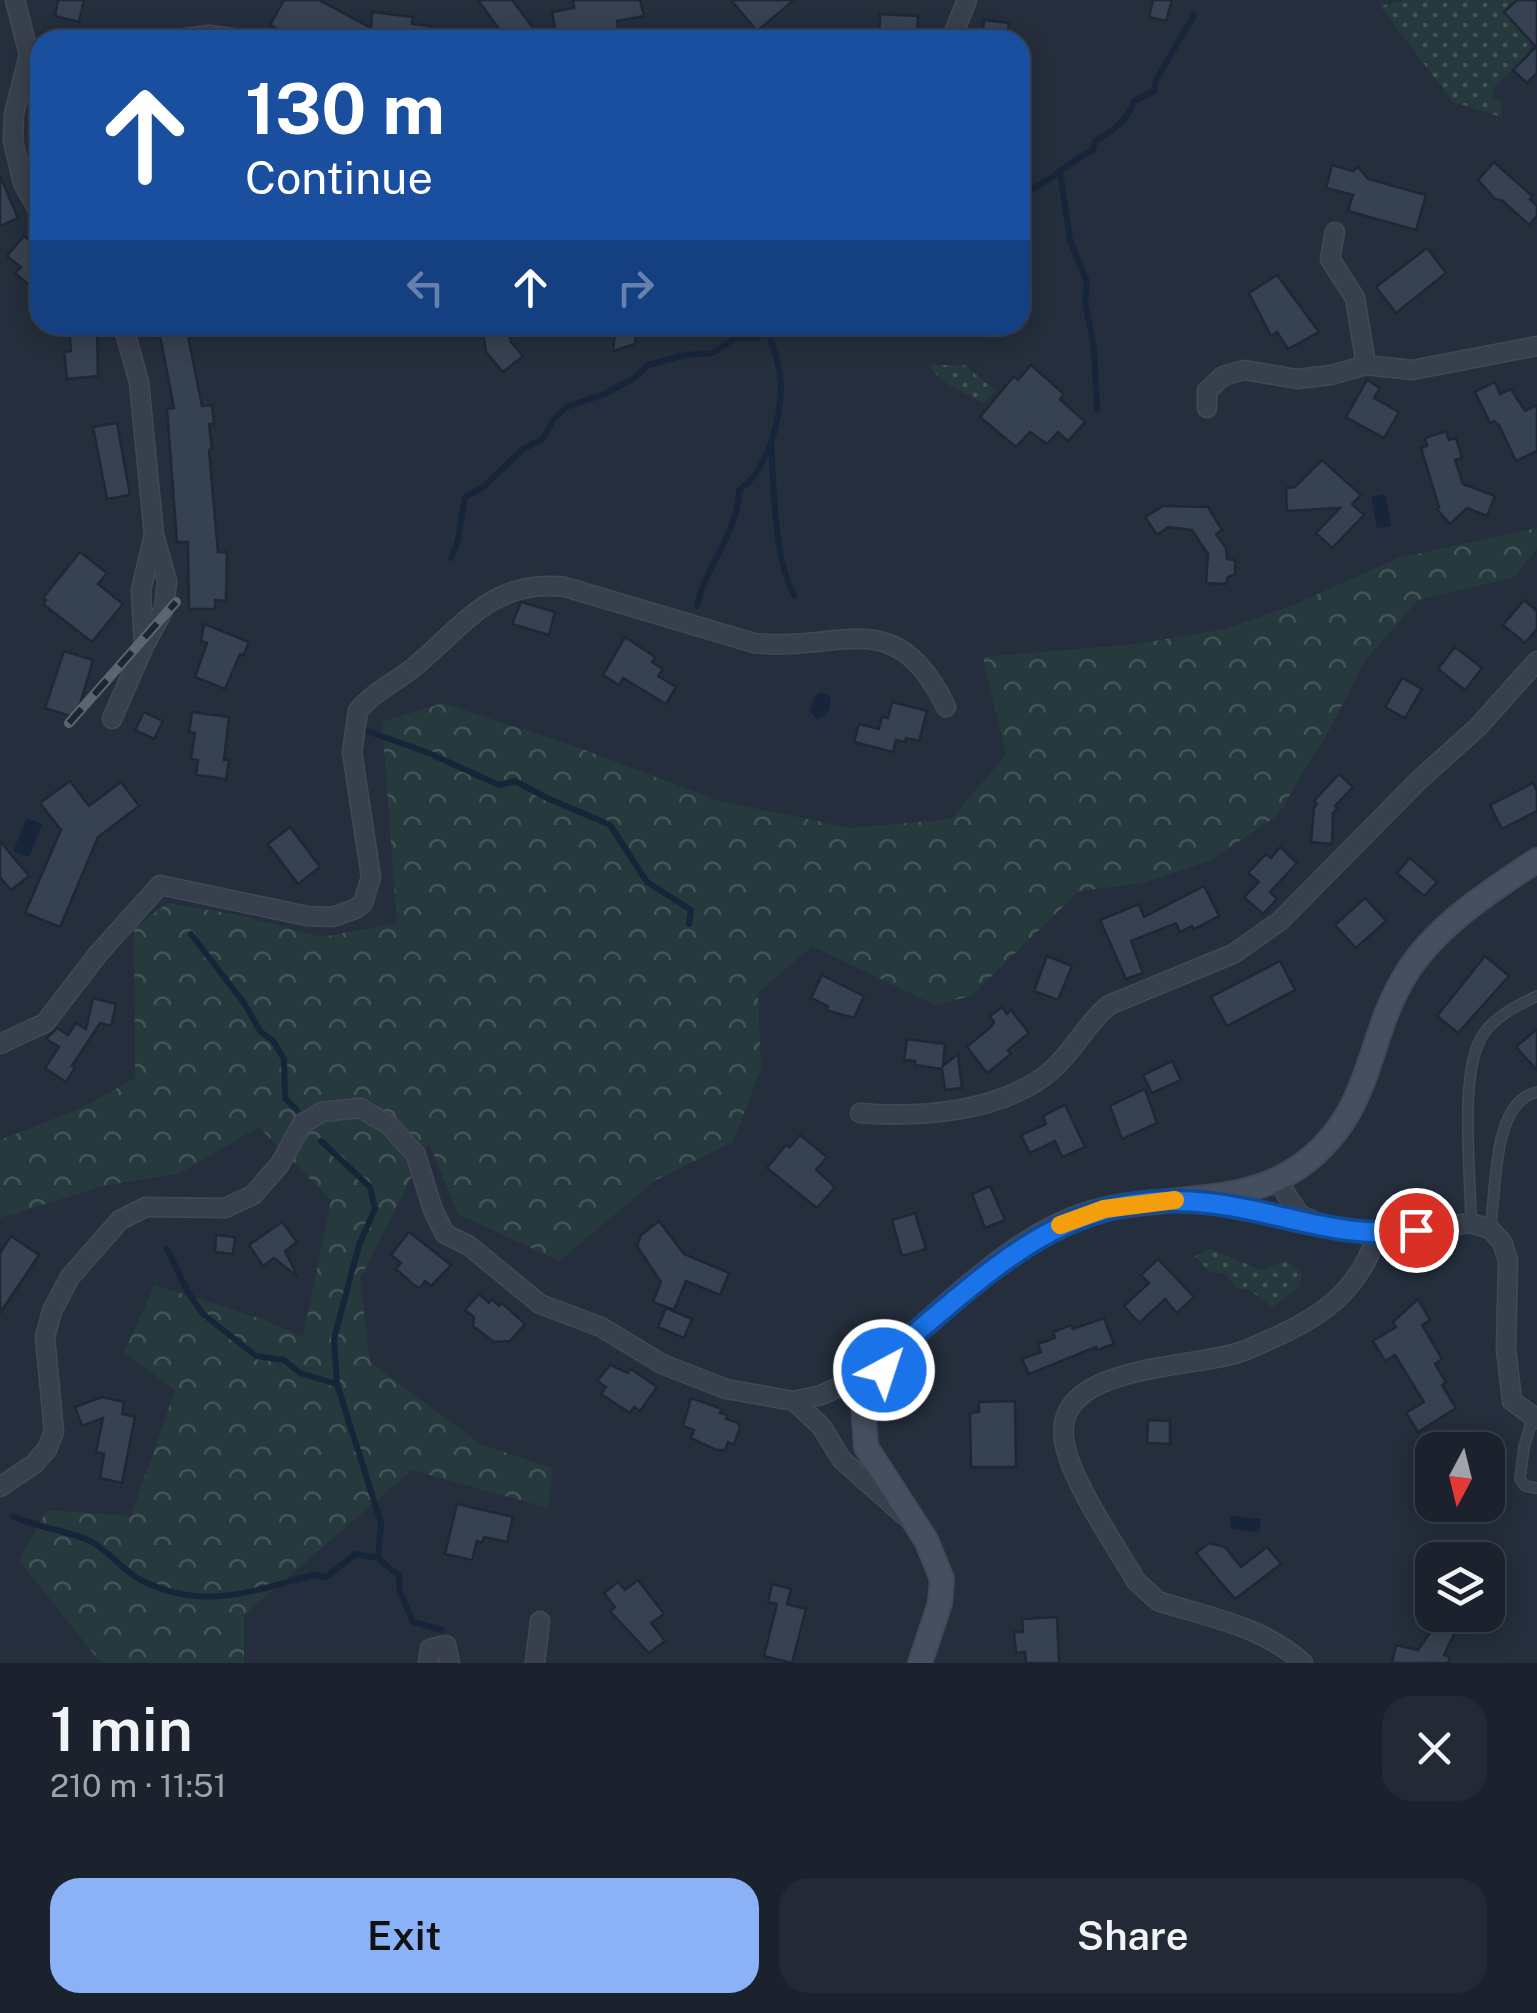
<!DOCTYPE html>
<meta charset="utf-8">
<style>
:root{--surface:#1b222d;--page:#242a35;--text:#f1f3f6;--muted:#a0a4aa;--line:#393f49;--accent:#8bb2f6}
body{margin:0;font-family:"Public Sans",sans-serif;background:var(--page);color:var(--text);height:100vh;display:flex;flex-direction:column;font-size:38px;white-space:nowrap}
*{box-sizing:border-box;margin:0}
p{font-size:32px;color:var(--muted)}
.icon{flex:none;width:55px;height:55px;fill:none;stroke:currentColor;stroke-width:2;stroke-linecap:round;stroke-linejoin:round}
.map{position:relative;height:1663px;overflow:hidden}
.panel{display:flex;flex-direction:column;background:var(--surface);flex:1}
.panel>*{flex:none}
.hud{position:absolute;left:30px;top:30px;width:1000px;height:305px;border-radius:30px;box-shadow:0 5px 25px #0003,0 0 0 2px var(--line);background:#1a4fa0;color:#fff;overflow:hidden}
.needle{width:65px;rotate:187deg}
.tools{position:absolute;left:1415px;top:1432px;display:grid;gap:20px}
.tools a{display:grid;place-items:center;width:90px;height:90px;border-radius:20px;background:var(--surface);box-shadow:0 5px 25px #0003,0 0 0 2px var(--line);font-size:50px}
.pin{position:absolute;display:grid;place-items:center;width:85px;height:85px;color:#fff;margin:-42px;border:5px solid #fff;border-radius:50%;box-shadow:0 2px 10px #0007}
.me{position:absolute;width:110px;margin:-55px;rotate:40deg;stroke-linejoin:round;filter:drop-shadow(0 0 8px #0008)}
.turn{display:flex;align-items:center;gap:35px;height:210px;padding:0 50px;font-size:45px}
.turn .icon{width:130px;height:130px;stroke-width:2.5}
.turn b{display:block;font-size:70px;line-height:85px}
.lanes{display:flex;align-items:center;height:95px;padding:0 50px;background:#0003;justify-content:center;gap:50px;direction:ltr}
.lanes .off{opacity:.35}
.round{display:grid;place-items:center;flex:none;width:105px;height:105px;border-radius:30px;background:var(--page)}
.overview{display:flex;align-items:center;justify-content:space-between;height:170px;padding:0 50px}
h1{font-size:60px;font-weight:600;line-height:75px}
.cta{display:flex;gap:20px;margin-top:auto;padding:20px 50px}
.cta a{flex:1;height:115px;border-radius:30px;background:var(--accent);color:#111;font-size:40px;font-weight:600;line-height:115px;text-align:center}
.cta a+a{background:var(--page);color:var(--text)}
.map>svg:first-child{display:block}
.forest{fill:url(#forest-crowns)}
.garden{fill:url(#garden-dots)}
.water{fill:#17253a}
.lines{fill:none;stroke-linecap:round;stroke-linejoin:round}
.stream{stroke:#17253a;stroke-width:6}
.building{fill:#364252;stroke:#1f2734;stroke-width:2.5}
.lane-casing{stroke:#414956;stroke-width:12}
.street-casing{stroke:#414956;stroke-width:21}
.secondary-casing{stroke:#414956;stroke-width:26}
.lane{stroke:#38404d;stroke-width:9}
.street{stroke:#38404d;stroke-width:18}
.secondary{stroke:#464f5f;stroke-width:22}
.rail-casing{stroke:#5a6473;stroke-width:10}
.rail{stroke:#1d2531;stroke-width:6;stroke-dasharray:19;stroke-linecap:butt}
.route-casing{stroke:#114b97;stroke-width:25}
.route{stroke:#1a73e8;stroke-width:18}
.slow{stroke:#f59e0b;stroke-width:18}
</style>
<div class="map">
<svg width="1537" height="1663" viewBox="0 0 1537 1663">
<defs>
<pattern id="forest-crowns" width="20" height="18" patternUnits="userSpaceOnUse" patternTransform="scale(2.5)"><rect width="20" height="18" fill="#263a3d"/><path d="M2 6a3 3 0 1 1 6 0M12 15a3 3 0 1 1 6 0" fill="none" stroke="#435558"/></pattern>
<pattern id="garden-dots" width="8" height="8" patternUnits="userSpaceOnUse" patternTransform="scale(2.5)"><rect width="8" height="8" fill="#263a3d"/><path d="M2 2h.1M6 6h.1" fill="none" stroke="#435558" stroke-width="1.8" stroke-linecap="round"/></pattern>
</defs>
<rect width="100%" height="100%" fill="#242e3c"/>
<!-- forest -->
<polygon class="forest" points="1537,528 1537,548 1515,577 1418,600 1366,659 1331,727 1277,816 1209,861 1142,883 1079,891 971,996 935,1005 812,946 758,993 761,1068 733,1142 656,1180 559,1261 458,1214 429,1143 360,1279 370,1362 482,1445 553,1468 548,1508 412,1470 244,1615 244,1663 101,1663 19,1560 47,1510 131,1516 175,1390 124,1352 155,1285 262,1319 303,1337 331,1200 259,1127 180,1173 103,1186 0,1218 0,1140 84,1107 135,1078 134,928 168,903 238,915 322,937 397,923 382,722 443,703 582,749 719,801 851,828 951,819 1006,755 983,657 1136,644 1226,629 1298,603 1398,558"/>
<!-- garden -->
<g class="garden">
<polygon points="1404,0 1517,0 1504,13 1530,38 1530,53 1494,87 1492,98 1502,102 1501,117 1453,102 1380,6"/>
<path d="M929,365H964L996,391L983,403C963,391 941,385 929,365Z"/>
<polygon points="1211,1249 1261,1270 1286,1261 1302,1272 1299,1288 1272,1307 1250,1290 1236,1288 1225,1274 1210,1272 1195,1256"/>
</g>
<!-- water -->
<g class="water">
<polygon points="1385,494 1391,526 1377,528 1371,497"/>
<path d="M820,692L829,695C833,707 829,717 816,719L810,711L814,697Z"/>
<polygon points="27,818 42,824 29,857 13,851"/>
<polygon points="1231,1516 1261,1519 1259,1532 1230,1529"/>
</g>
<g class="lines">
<!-- stream -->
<g class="stream">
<polyline points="1060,171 1070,240 1087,282 1085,303 1094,347 1097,409"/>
<path d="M1020,193C1047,187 1068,161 1093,150L1095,141C1111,133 1130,118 1134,101L1154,91L1156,80L1194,15"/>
<path d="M771,446C774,487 774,559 794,595"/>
<polyline points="451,558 458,540 465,497 482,488 523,449 544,438 553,420 566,407 605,394 634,378 648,365 685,355 713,353 735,338 757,338 758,330 766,325"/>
<path d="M697,606C706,563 738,535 739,490C767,471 780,422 781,389C781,368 773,345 766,326"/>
<polyline points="364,730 426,752 499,785 515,781 547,798 610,825 647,882 691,910 689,924"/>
<polyline points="191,934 244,1003 260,1031 274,1042 284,1059 285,1098 297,1110"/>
<polyline points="321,1141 370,1187 375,1209 359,1245 334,1339 337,1384 381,1523 378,1558 399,1576 400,1592 413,1622 442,1630"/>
<polyline points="167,1249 189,1294 203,1314 256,1356 284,1360 300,1373 336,1384"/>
<path d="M13,1516C39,1529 69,1530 92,1542C110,1552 123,1571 141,1580C201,1611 251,1592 312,1575L326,1577L356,1554L378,1558"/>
</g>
</g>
<!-- building -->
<g class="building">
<polygon points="58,0 84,0 79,22 55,16"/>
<polygon points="284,0 319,0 371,28 372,12 413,17 412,24 430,26 429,40 298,40 270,25"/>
<polygon points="478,0 512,0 534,29 519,40 507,40"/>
<polygon points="573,0 640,0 644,16 617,21 618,29 588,34 588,38 557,40 552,12 574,8"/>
<polygon points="731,0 794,0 757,31"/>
<polygon points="1153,0 1172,0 1166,21 1149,17"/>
<polygon points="1517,0 1537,0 1537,73 1527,83 1513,70 1536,47 1504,12"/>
<polygon points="880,14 918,16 917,40 879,40"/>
<polygon points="984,20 1009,23 1007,40 982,40"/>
<polygon points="1494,162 1532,196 1530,199 1537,206 1537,216 1529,225 1503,201 1495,199 1478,180"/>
<polygon points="1332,165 1353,171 1358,167 1368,179 1426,195 1416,230 1348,211 1353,195 1326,188"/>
<polygon points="0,176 18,218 0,226"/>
<polygon points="24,236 40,249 40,294 15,273 21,267 7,256"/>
<polygon points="1427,248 1446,273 1396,313 1376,287"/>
<polygon points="1277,275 1319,332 1288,349 1277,332 1271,336 1249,293"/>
<polygon points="69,325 97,325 98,376 67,379 64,352 71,351"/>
<polygon points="482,325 508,325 511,342 523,356 503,372 486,352"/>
<polygon points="616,325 637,325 635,344 613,351"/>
<polygon points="187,331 202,406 212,405 214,424 209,424 212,449 209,450 218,552 227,552 226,601 215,600 215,609 189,609 188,542 177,542 167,409 174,408 160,336"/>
<polygon points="1031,365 1064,394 1060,399 1085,422 1068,441 1058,432 1047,444 1030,432 1016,447 980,417 1014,376 1018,380"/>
<polygon points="1367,380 1380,388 1374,398 1399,412 1384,438 1346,417"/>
<polygon points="1495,382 1500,394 1511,389 1525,411 1537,405 1537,451 1516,461 1499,425 1494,421 1490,423 1475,392"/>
<polygon points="117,423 130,495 107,499 93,427"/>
<polygon points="1446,431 1449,440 1456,438 1462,458 1455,460 1463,484 1495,496 1487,516 1467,508 1450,524 1437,509 1439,507 1421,448 1427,446 1425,438"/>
<polygon points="1322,460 1361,495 1352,504 1364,515 1332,548 1316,533 1340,508 1287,511 1286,488 1295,487"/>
<polygon points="1163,506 1208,507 1222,530 1216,534 1226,548 1227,559 1235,560 1235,574 1228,577 1226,584 1206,583 1208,554 1192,530 1168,527 1157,535 1145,517"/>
<polygon points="80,552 107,573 98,584 123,604 92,642 43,604 46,600 43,598"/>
<polygon points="1524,600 1537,611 1537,629 1525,643 1503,625"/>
<polygon points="521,602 555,612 549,635 512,624"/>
<polygon points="204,624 249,642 243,656 240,654 225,689 195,677 207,643 201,641"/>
<polygon points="625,637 655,657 652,662 663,669 658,676 676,687 666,704 623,678 619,685 603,675"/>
<polygon points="1455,647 1482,668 1465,690 1438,669"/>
<polygon points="64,651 93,660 76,718 45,708"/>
<polygon points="1402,678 1422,689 1405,718 1385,707"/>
<polygon points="892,702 927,711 919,741 906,738 905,742 896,740 893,752 854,742 859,724 879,729 882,717 888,718"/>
<polygon points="144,712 163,721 154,739 135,730"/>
<polygon points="192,712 229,717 224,760 229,760 226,779 196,775 198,760 191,759 195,733 189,732"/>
<polygon points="1339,774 1353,787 1335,806 1338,808 1333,813 1332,844 1311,842 1314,808 1317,804 1314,801"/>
<polygon points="70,781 89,806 121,782 139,806 98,837 60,927 25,913 61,830 40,803"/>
<polygon points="1533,783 1537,791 1537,811 1502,829 1490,805"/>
<polygon points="290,827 320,867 298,884 268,844"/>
<polygon points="0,841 29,876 11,890 0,877"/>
<polygon points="1280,847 1297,863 1270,892 1277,899 1263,914 1244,897 1259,882 1248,873 1266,854 1271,858"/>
<polygon points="1410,858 1437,882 1424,896 1397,873"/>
<polygon points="1204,886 1219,916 1194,929 1192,926 1180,932 1176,923 1131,941 1143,973 1126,979 1100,920 1139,904 1144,917"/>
<polygon points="1365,898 1386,921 1356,948 1335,925"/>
<polygon points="1047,956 1072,966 1058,1000 1034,991"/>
<polygon points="1485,956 1509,976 1458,1033 1437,1016"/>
<polygon points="1280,961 1295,990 1227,1026 1211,997"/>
<polygon points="822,975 864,996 854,1018 826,1010 828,1006 811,998"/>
<polygon points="93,998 116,1004 111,1026 100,1023 72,1066 75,1068 66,1082 45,1068 59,1047 46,1039 57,1028 68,1035 76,1023 86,1029"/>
<polygon points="1002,1007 1007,1014 1011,1010 1029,1033 1008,1050 1011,1054 987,1073 967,1047 992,1026 994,1022 990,1016"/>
<polygon points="1537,1029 1537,1070 1516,1047"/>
<polygon points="907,1039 945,1044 943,1066 958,1054 962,1088 945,1090 942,1069 915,1065 915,1061 904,1060"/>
<polygon points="1172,1061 1181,1080 1152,1093 1143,1075"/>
<polygon points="1145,1089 1157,1123 1122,1139 1110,1106"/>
<polygon points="1065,1105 1085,1147 1062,1157 1055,1141 1030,1153 1021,1135 1046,1124 1043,1116"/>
<polygon points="800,1135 827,1157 816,1170 835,1187 817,1208 767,1168 785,1146 790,1147"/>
<polygon points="990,1186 1005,1220 985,1228 972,1194"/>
<polygon points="915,1213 926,1249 902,1256 892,1220"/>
<polygon points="659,1221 684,1254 729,1273 720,1295 686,1281 674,1310 653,1302 661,1282 637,1246 641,1235"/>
<polygon points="282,1222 297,1242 285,1251 298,1277 274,1258 263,1266 249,1245"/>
<polygon points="409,1232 451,1265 431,1286 425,1281 420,1288 414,1285 396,1269 401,1263 391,1255"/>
<polygon points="216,1235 235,1237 233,1254 215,1252"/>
<polygon points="11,1236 39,1255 0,1313 0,1253"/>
<polygon points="1158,1259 1194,1297 1177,1313 1165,1299 1139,1323 1124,1306 1149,1283 1141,1275"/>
<polygon points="479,1294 489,1303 492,1299 499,1306 502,1303 525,1324 510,1341 494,1342 473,1326 474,1317 465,1310"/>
<polygon points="1418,1299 1430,1320 1422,1325 1442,1359 1435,1364 1446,1382 1442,1385 1456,1408 1418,1432 1406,1413 1424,1402 1395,1355 1385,1361 1373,1341 1396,1327 1393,1322"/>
<polygon points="666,1308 692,1319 684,1338 658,1327"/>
<polygon points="1104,1318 1114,1344 1097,1350 1096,1347 1029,1374 1022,1359 1041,1352 1038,1344 1055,1338 1053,1332 1071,1325 1073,1329"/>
<polygon points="610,1365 628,1373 631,1369 657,1387 640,1411 634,1407 630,1413 601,1394 606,1387 597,1381"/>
<polygon points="102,1397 124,1402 122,1414 135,1417 122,1483 100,1478 104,1454 96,1452 103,1418 82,1426 75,1407"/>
<polygon points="691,1398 722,1409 720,1413 727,1415 726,1419 738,1423 740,1427 734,1445 728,1442 725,1450 716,1450 691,1438 694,1430 683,1426"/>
<polygon points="1015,1401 1016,1467 971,1467 970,1413 979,1412 979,1402"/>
<polygon points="1148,1420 1170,1421 1170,1444 1147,1443"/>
<polygon points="1488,1445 1490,1445 1505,1488 1488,1493"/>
<polygon points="457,1504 513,1517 507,1542 484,1537 482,1543 477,1541 472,1560 445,1554"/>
<polygon points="1209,1543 1225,1547 1241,1567 1267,1547 1281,1564 1235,1599 1196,1553"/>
<polygon points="638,1580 664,1614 651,1623 665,1641 649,1653 610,1611 615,1607 604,1593 618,1582 625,1590"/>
<polygon points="772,1584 791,1589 787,1604 806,1609 792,1663 764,1656 777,1604 768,1602"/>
<polygon points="1057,1617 1059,1663 1026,1663 1025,1652 1016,1653 1014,1632 1023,1632 1022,1619"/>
<polygon points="1438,1621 1455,1632 1444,1655 1449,1656 1449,1663 1392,1663 1396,1645 1418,1650"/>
</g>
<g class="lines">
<!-- lane casing -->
<g class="lane-casing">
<g id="lane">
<path d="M1471,1223C1471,1176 1459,1077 1481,1038C1493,1017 1516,1006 1537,996"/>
<path d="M1490,1229C1497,1191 1491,1102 1537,1092"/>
<polyline points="1533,1417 1524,1447 1520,1479 1525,1486 1537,1488"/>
</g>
</g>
<!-- street casing -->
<g class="street-casing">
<g id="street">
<polyline points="15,0 29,55 14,114 13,141 23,183 40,213"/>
<polyline points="171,40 209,35 247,40"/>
<polyline points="951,40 967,0"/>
<polyline points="1335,232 1330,259 1355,298 1366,365"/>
<polyline points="123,325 139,382 154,535 167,581 164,609 144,646 141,590 154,535"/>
<polyline points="1207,408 1207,391 1223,376 1244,370 1297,379 1331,375 1366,365 1412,370 1537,346"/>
<polyline points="112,719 144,646"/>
<path d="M0,1044L45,1023L98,954L160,885L307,916L332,917L355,909L363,903L371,877L352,752L358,711C372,693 395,682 413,668C463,627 492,578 565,587L754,643C841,653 895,601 946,707"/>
<path d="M860,1113C921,1118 1005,1112 1053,1069C1074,1050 1087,1023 1109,1005L1233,954L1280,921L1419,780L1478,727L1537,661"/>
<polyline points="1276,1179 1300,1215 1328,1227 1377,1234 1471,1223 1490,1229 1502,1242 1508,1260 1506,1349 1512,1401 1537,1419"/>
<polyline points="1209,1202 1310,1224"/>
<polyline points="794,1401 821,1395 874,1372"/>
<polyline points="0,1487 34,1464 47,1449 54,1432 45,1337 52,1311 70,1277 120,1220 146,1207 225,1208 253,1195 280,1164 302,1124 322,1112 360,1108 389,1125 416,1155 433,1210 445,1234 468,1245 540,1304 601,1327 662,1364 726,1389 794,1401 821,1426 842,1460 904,1515"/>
<polyline points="428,1663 430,1649 446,1645 450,1663"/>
<polyline points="535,1663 540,1621"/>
<path d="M1303,1663C1263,1626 1207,1617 1158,1601L1136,1581C1115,1544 1069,1479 1064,1439C1054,1361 1199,1370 1246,1350C1307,1324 1356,1302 1377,1234"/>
</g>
</g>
<!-- secondary casing -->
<g class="secondary-casing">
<g id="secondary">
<polyline points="877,1360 863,1404 866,1447 926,1540 942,1579 940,1603 920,1663"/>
<path d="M874,1372C889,1371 906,1351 911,1337C965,1291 1021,1234 1091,1213C1161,1192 1241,1210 1303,1164C1374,1111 1365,1040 1406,974C1436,925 1491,891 1537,860"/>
</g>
</g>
<!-- lane -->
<use href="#lane" class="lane"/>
<!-- street -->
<use href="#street" class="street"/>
<!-- secondary -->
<use href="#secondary" class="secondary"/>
<!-- rail casing -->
<g class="rail-casing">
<polyline id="rail" points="69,723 176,602"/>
</g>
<!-- rail -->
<use href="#rail" class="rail"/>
</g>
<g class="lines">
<!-- route casing -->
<g class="route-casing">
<path id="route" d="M884,1370L906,1348L911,1337C1022,1242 1095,1176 1251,1210C1307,1222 1359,1239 1416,1230"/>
</g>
<!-- route -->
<use href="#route" class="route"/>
<!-- slow -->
<polyline class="slow" points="1060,1225 1104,1209 1175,1200"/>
</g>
</svg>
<div class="tools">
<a><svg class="needle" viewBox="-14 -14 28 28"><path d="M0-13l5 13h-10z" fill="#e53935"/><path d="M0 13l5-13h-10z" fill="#a0a4aa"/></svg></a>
<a><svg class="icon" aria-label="layers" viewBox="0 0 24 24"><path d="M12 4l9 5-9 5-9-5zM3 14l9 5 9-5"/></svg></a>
</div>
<div class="pin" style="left:1416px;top:1230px;background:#d93025"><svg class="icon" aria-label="arrive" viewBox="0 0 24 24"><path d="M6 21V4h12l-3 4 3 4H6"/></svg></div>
<svg class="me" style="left:884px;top:1370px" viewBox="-20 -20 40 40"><circle r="17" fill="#1a73e8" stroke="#fff" stroke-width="3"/><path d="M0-11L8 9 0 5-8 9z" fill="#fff"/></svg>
<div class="hud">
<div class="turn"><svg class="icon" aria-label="ahead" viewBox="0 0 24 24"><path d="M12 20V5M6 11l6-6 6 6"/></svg><div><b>130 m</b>Continue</div></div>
<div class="lanes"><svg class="icon off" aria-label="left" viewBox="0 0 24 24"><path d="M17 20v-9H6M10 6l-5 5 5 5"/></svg><svg class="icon" aria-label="ahead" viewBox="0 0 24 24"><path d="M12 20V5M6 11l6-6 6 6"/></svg><svg class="icon off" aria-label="right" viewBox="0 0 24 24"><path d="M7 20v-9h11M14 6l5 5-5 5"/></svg></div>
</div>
</div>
<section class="panel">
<div class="overview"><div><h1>1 min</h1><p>210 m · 11:51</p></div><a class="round"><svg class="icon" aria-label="close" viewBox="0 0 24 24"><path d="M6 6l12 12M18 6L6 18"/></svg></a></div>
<div class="cta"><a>Exit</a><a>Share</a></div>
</section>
